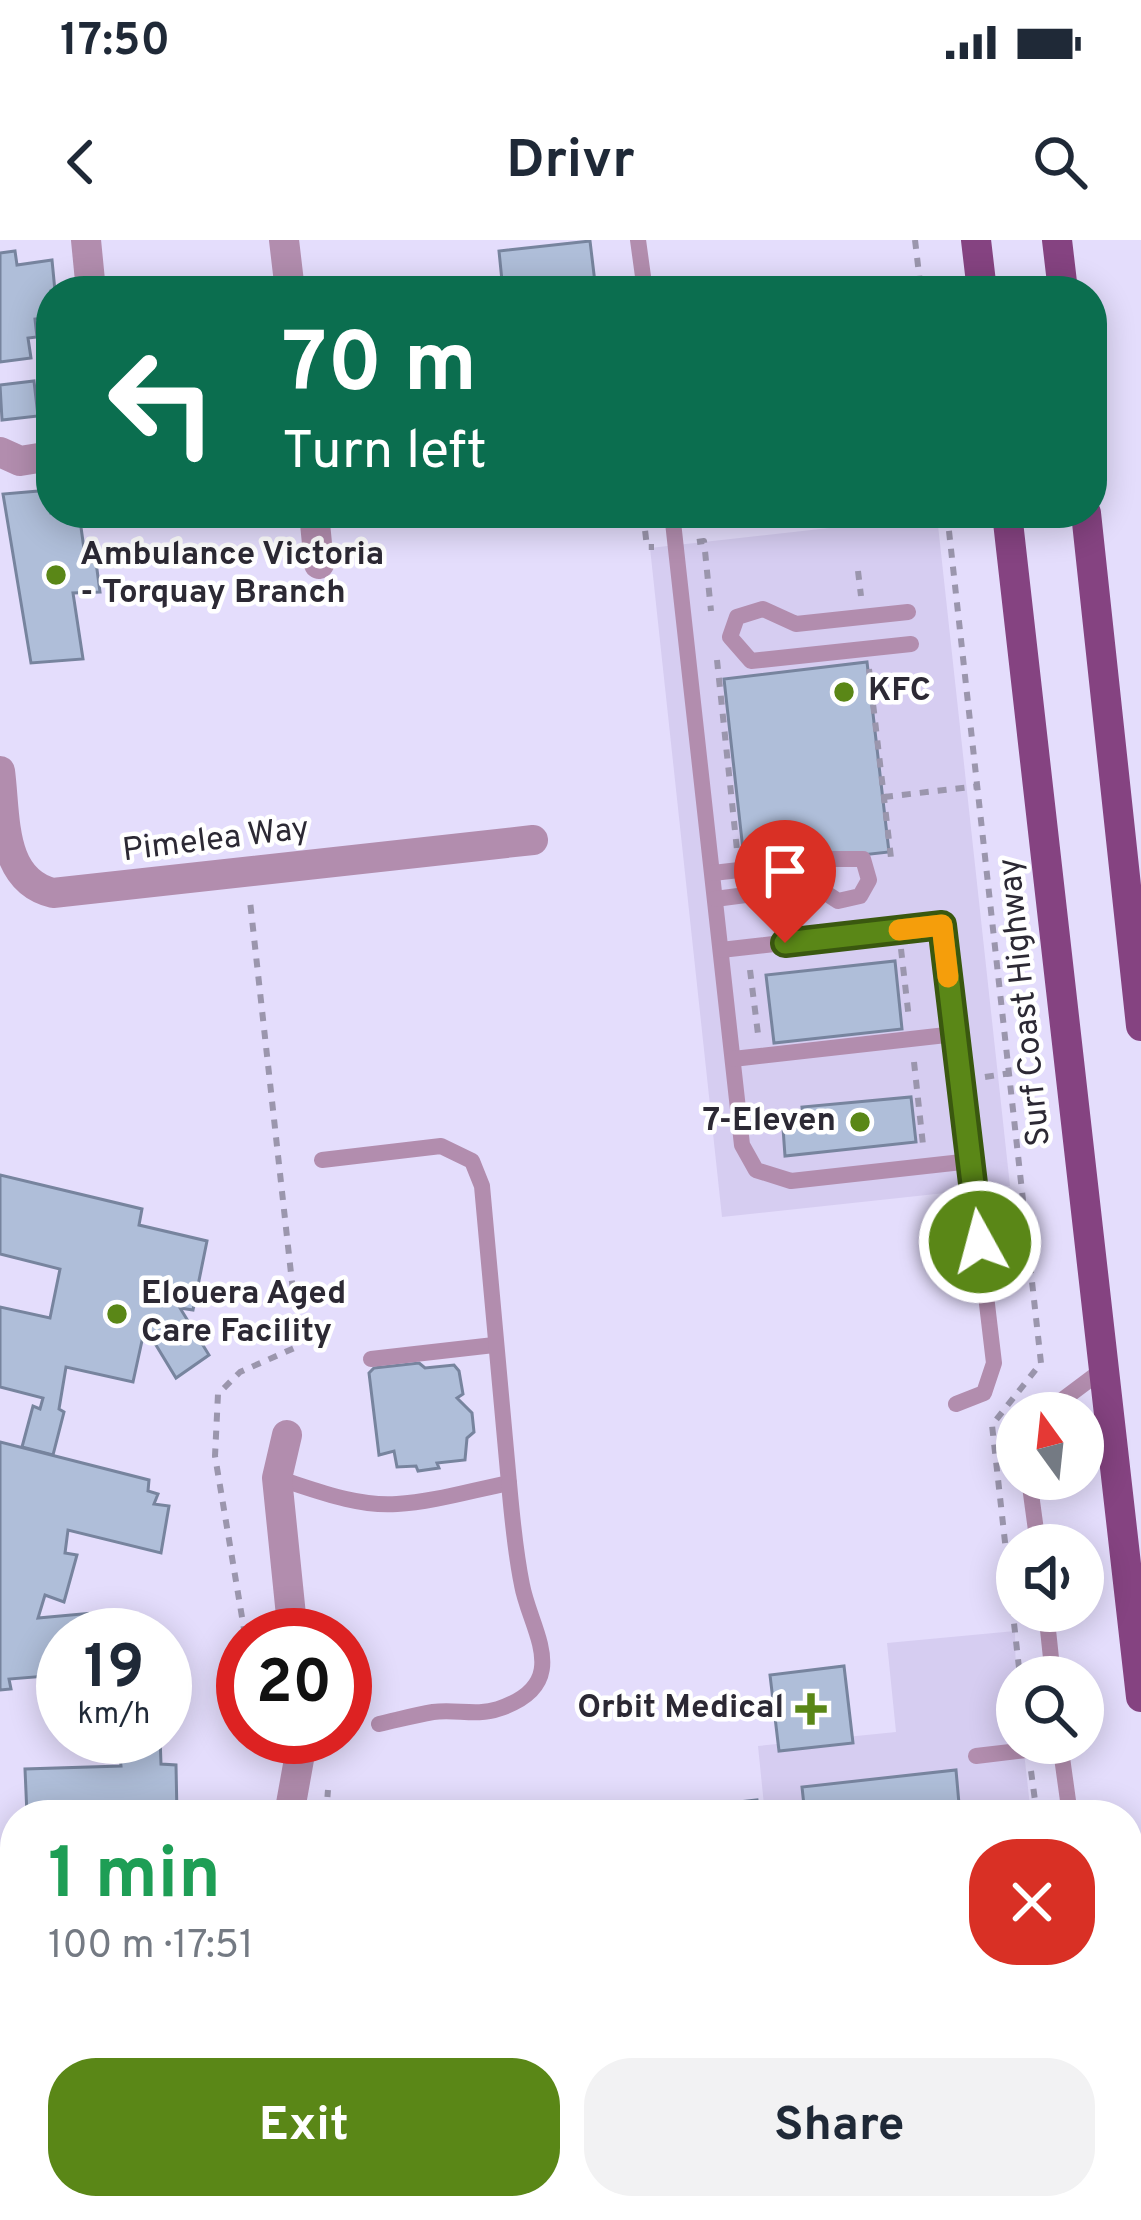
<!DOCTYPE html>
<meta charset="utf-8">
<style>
:root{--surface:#fff;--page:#f2f2f3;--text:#1f2937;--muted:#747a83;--accent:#5a8717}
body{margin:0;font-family:Overpass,sans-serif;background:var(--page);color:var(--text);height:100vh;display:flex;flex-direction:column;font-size:45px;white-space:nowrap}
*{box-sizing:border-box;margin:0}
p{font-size:39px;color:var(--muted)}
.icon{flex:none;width:66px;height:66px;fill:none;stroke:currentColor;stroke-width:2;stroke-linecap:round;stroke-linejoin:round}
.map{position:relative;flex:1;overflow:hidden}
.drawer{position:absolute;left:0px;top:1560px;width:1143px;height:420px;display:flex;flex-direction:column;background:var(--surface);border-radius:48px 48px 0 0;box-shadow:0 6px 30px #0003}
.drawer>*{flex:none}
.top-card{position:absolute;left:36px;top:36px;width:1071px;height:252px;border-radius:48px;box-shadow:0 6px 30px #0003;background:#0b6e4f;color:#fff;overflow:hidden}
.needle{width:78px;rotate:345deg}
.fabs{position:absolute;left:996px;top:1152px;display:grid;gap:24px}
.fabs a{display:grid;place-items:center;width:108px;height:108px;border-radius:50%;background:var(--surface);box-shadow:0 6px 30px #0003;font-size:60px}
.speed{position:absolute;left:36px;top:1368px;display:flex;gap:24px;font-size:60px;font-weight:700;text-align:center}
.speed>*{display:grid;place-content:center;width:156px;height:156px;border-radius:50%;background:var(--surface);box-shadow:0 6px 30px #0003;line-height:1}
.speed small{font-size:30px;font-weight:400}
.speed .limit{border:18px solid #d22;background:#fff;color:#111}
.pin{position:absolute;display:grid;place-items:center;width:102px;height:102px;color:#fff;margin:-123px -51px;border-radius:50% 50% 50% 0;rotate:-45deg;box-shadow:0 0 12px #0007}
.pin .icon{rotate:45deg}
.me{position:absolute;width:132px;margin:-66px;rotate:353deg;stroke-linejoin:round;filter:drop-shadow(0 0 9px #0008)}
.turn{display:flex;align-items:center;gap:42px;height:252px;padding:0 48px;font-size:54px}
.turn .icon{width:156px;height:156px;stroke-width:2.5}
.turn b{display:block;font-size:84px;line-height:102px}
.round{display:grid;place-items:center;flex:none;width:126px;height:126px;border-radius:48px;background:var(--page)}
.overview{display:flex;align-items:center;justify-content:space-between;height:204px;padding:0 48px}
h1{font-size:72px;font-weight:700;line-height:90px;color:#1e9e55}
.cta{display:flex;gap:24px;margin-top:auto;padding:24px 48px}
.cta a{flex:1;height:138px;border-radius:48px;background:var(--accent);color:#fff;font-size:48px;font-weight:700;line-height:138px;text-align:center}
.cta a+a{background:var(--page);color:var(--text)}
.status{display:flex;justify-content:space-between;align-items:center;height:84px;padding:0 60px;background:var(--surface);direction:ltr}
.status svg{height:33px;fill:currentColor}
header{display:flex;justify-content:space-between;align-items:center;height:156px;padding:0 48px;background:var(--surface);font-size:54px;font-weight:700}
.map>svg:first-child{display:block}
.built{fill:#d6cdf1}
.building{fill:#afbed9;stroke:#77849e;stroke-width:3}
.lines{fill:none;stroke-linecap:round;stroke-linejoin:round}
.path{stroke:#9b96ad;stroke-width:6;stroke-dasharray:9 9;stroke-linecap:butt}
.lane{stroke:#b28dae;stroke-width:16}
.street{stroke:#b28dae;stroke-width:30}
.primary{stroke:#854381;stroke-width:30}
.route-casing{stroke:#3a580f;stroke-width:30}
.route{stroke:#5a8717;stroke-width:21}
.slow{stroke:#f59e0b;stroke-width:21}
.poi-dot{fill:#5a8717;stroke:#fff;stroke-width:4.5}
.labels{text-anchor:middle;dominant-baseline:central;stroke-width:9;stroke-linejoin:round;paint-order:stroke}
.poi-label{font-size:33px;font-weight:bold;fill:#2c2934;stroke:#fff;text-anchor:start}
.street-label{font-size:33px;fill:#2c2934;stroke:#fff}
</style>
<div class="status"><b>17:50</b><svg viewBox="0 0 49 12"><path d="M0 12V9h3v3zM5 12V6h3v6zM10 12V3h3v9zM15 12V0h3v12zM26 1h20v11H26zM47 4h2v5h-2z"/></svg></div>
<header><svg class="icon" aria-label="back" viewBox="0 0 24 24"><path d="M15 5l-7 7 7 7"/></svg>Drivr<svg class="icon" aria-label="search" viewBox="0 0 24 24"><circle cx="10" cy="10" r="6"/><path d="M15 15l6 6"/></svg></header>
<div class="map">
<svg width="1141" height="1980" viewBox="0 0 1141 1980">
<rect width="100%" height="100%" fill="#e4ddfc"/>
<!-- built -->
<g class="built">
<polygon points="937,276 1010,946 722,977 650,308"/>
<polygon points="1015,1391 1017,1503 1023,1503 1031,1575 765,1575 758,1506 896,1492 887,1403"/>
<polygon points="1141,1864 1141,1980 127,1980 226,1965 1128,1965 1128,1865"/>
</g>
<!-- building -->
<g class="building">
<polygon points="590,1 596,51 503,51 499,11"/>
<polygon points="15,11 17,25 52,20 55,51 51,51 51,77 35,79 37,97 28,98 31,118 0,122 0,13"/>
<polygon points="34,141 38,176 2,180 0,145"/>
<polygon points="51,250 51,273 79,273 86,323 96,322 100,352 73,353 83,419 31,423 3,254"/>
<polygon points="867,422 889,612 745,628 724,439"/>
<polygon points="895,721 902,789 774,803 766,735"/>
<polygon points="911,857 916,902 785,916 783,888 804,887 802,867"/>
<polygon points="0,935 142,969 139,985 207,1001 193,1070 180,1068 209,1115 176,1138 145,1087 133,1142 66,1127 59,1169 64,1172 53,1215 22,1207 33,1166 40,1169 43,1158 0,1147 0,1067 50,1078 60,1029 0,1014"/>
<polygon points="419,1123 425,1128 454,1125 459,1131 463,1154 457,1158 472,1173 474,1192 467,1198 465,1220 437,1223 439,1228 418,1231 416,1226 397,1227 394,1211 379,1215 369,1133 374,1128"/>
<polygon points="0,1202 149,1240 148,1251 158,1254 154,1264 169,1266 161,1313 68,1290 65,1313 77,1315 64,1362 45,1355 38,1378 103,1372 106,1384 121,1382 122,1390 142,1389 142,1395 63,1395 63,1450 60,1442 47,1445 46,1436 9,1439 11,1449 0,1450"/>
<polygon points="844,1426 853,1503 779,1511 770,1435"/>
<polygon points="118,1497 160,1497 161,1524 176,1525 177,1575 27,1575 25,1529 121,1526"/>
<polygon points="956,1530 960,1575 805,1575 802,1547"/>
<polygon points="757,1560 759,1575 624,1575"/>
<polygon points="901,1965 1048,1965 1056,1980 903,1980"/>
</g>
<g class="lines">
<!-- path -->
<g class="path">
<polyline points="915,0 921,51"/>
<polyline points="643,273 647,307 654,307"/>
<polyline points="947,273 1041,1123 992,1185 1020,1437"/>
<polyline points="697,302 704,301 711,371"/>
<polyline points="858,331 861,356"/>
<polyline points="717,420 737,610"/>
<polyline points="869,429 891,618"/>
<polyline points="884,557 979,546"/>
<polyline points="901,709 909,779"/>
<polyline points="750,730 758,794"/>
<polyline points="914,822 923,905"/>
<polyline points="985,837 1011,833"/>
<polyline points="245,1395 215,1216 218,1154 240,1132 299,1106 250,661"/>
<polyline points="1031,1531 1037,1575"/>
<polyline points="326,1575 328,1550"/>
<polyline points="385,1965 386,1980"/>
</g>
<!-- lane -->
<g class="lane">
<polyline points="638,0 645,51"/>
<polyline points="672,273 742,905 756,930 791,941 971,921"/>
<polyline points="908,372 796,384 763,369 737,377 730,397 751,421 911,404"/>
<polyline points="713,633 834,619 863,619 869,640 860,656 838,661 815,646 715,659"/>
<polyline points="721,710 942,685 994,1123 984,1153 956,1164"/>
<polyline points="733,819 955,794"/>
<polyline points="371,1119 494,1105"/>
<polyline points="1045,1173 1105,1128"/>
<path d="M277,1238C315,1250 357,1267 397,1264C434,1262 473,1250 509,1243L482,946L472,921L441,906L322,920"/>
<polyline points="1029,1239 1038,1305"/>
<polyline points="1046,1371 1053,1437"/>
<path d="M379,1484C397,1480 415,1475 433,1472C455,1469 477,1476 498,1469C575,1444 530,1390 522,1345C515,1311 512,1277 509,1243"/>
<polyline points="1060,1503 1070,1575"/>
<polyline points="976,1516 1061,1506"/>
<polyline points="1128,1699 1141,1709"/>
<polyline points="241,1965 243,1980"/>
<polyline points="333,1965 334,1973"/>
<polyline points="881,1965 882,1980"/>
<polyline points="1086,1965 1088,1980"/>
<polyline points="424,1980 424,1965"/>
</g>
<!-- street -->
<g class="street">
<polyline points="86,0 91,51"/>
<polyline points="284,0 290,51"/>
<polyline points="0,212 20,221 51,216"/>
<polyline points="314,273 319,324"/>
<path d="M0,531C6,577 0,640 53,653L533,600"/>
<polyline points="287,1195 277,1238 293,1395"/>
<polyline points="289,1575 303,1497"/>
<polyline points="1128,1775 1141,1767"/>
<polyline points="1128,1835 1141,1834"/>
<polyline points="0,1977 50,1965"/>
</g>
<!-- primary -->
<g class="primary">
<polyline points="976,0 982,51"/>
<polyline points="1057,0 1063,51"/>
<polyline points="1007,273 1141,1457"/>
<polyline points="1086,273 1141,786"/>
</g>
</g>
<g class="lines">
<!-- route casing -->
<g class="route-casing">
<polyline id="route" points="785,703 942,685 980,1002"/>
</g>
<!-- route -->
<use href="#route" class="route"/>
<!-- slow -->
<polyline class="slow" points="899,690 942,685 948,737"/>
</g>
<!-- markers -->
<g class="poi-dot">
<circle cx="56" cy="335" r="12"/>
<circle cx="844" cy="452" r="12"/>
<circle cx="860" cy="882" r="12"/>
<circle cx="117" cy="1074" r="12"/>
<path d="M805 1451h12v12h12v12h-12v12h-12v-12h-12v-12h12z"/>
</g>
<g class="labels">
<!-- poi labels -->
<g class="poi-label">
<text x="80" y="316">Ambulance Victoria<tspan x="80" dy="38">- Torquay Branch</tspan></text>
<text x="868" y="452">KFC</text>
<text x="836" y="882" text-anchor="end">7-Eleven</text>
<text x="141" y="1055">Elouera Aged<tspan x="141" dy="38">Care Facility</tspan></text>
<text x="784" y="1469" text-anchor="end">Orbit Medical</text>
</g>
<!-- street labels -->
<g class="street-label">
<text transform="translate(216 601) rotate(-7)">Pimelea Way</text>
<text transform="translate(1026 762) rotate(-96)">Surf Coast Highway</text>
</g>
</g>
</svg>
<div class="fabs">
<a><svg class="needle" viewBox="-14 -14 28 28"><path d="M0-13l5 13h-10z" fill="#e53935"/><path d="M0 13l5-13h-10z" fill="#747a83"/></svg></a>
<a><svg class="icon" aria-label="sound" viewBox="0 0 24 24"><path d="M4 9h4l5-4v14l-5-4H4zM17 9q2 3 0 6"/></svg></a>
<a><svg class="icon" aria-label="search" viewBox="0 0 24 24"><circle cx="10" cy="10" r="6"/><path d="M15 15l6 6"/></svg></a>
</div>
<div class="speed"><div>19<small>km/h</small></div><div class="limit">20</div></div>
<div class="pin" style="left:785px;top:703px;background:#d93025"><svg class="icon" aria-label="arrive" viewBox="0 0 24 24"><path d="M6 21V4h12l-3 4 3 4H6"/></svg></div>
<svg class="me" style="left:980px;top:1002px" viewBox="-20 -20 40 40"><circle r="17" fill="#5a8717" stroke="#fff" stroke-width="3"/><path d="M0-11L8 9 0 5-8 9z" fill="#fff"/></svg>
<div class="top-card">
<div class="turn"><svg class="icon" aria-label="left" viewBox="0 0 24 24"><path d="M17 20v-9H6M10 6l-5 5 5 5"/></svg><div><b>70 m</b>Turn left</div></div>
</div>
<section class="drawer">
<div class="overview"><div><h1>1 min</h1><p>100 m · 17:51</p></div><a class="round" style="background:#d93025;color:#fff"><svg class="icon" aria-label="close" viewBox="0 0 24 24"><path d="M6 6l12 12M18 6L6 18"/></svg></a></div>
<div class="cta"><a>Exit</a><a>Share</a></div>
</section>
</div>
